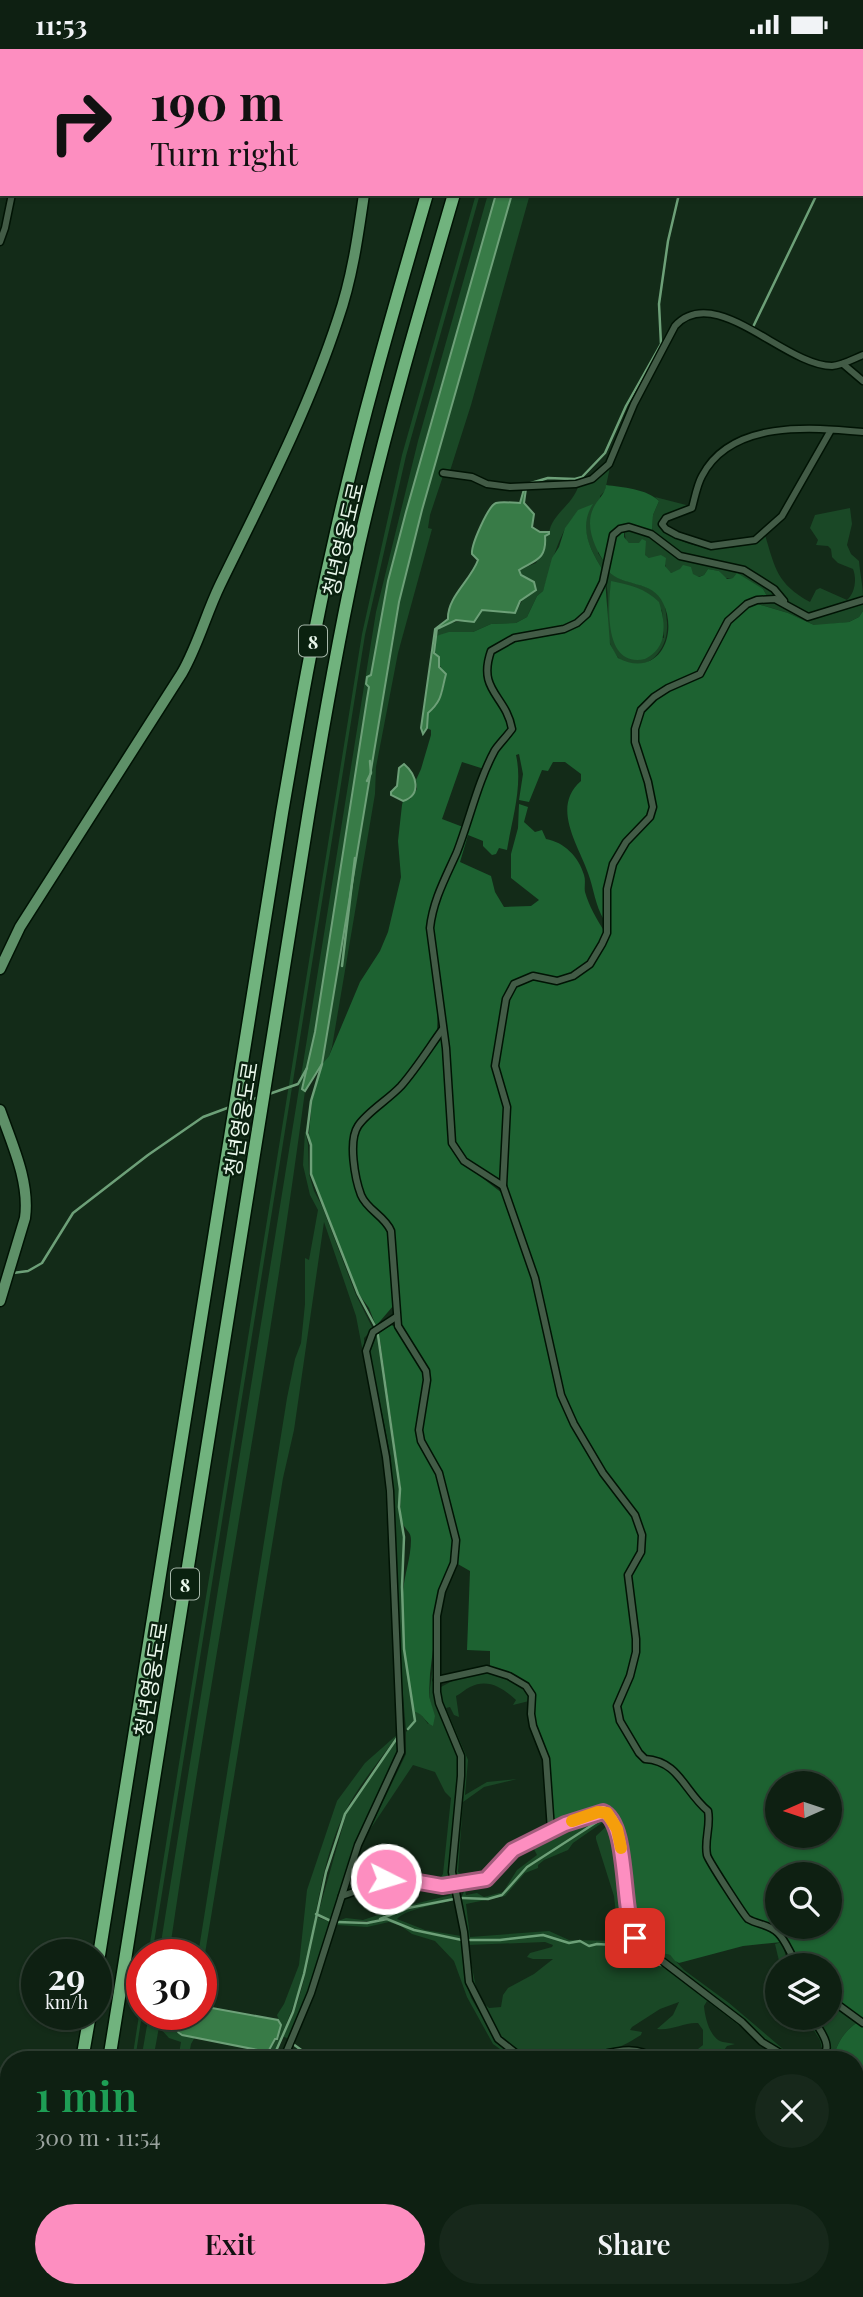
<!DOCTYPE html>
<meta charset="utf-8">
<style>
:root{--surface:#0e2012;--page:#17281b;--text:#f1f3f6;--muted:#9ba39f;--line:#2e3e32;--accent:#fd8ec0}
body{margin:0;font-family:"Playfair Display","Noto Sans KR",serif;background:var(--page);color:var(--text);height:100vh;display:flex;flex-direction:column;font-size:26px;white-space:nowrap}
*{box-sizing:border-box;margin:0}
p{font-size:23px;color:var(--muted)}
.icon{flex:none;width:38px;height:38px;fill:none;stroke:currentColor;stroke-width:2;stroke-linecap:round;stroke-linejoin:round}
.map{position:relative;flex:1;overflow:hidden}
.details{position:absolute;left:0px;top:2002px;width:864px;height:247px;display:flex;flex-direction:column;background:var(--surface);border-radius:28px 28px 0 0;box-shadow:0 2px 5px #0004,0 0 0 2px var(--line)}
.details>*{flex:none}
.top-card{position:absolute;left:0px;top:0px;width:864px;height:147px;box-shadow:0 2px 5px #0004,0 0 0 2px var(--line);background:#fd8ec0;color:#111;overflow:hidden}
.needle{width:46px;rotate:267deg}
.buttons{position:absolute;left:765px;top:1722px;display:grid;gap:14px}
.buttons a{display:grid;place-items:center;width:77px;height:77px;border-radius:50%;background:var(--surface);box-shadow:0 2px 5px #0004,0 0 0 2px var(--line);font-size:35px}
.speed{position:absolute;left:21px;top:1890px;display:flex;gap:14px;font-size:35px;font-weight:700;text-align:center}
.speed>*{display:grid;place-content:center;width:91px;height:91px;border-radius:50%;background:var(--surface);box-shadow:0 2px 5px #0004,0 0 0 2px var(--line);line-height:1}
.speed small{font-size:18px;font-weight:400}
.speed .limit{border:10px solid #d22;background:#fff;color:#111}
.pin{position:absolute;display:grid;place-items:center;width:60px;height:60px;color:#fff;margin:-30px;border-radius:14px;box-shadow:0 4px 10px #0006}
.me{position:absolute;width:77px;margin:-38px;rotate:95deg;stroke-linejoin:round;filter:drop-shadow(0 0 5px #0008)}
.turn{display:flex;align-items:center;gap:24px;height:147px;padding:0 35px;font-size:32px}
.turn .icon{width:91px;height:91px;stroke-width:2.5}
.turn b{display:block;font-size:49px;line-height:60px}
.round{display:grid;place-items:center;flex:none;width:74px;height:74px;border-radius:37px;background:var(--page)}
.head{display:flex;align-items:center;justify-content:space-between;height:119px;padding:0 35px}
h1{font-size:42px;font-weight:600;line-height:52px;color:#1e9e55}
.cta{display:flex;gap:14px;margin-top:auto;padding:14px 35px}
.cta a{flex:1;height:80px;border-radius:42px;background:var(--accent);color:#111;font-size:28px;font-weight:600;line-height:80px;text-align:center}
.cta a+a{background:var(--page);color:var(--text)}
.status{display:flex;justify-content:space-between;align-items:center;height:49px;padding:0 35px;background:var(--surface);direction:ltr}
.status svg{height:19px;fill:currentColor}
.map>svg:first-child{display:block}
.green{fill:#1a4826;fill-rule:evenodd}
.forest{fill:#1d6231;fill-rule:evenodd}
.water{fill:#387b47;stroke:#6da078;stroke-width:2}
.lines{fill:none;stroke-linecap:round;stroke-linejoin:round}
.stream{stroke:#6da078;stroke-width:2.5}
.minor-casing{stroke:#001304;stroke-width:9}
.primary-casing{stroke:#001304;stroke-width:13}
.motorway-casing{stroke:#001304;stroke-width:15}
.minor{stroke:#425b46;stroke-width:6}
.primary{stroke:#5e9068;stroke-width:10}
.motorway{stroke:#71b37e;stroke-width:12}
.route-casing{stroke:#a45c7d;stroke-width:18}
.route{stroke:#fd8ec0;stroke-width:12}
.slow{stroke:#f59e0b;stroke-width:12}
.labels{text-anchor:middle;dominant-baseline:central;stroke-width:5;stroke-linejoin:round;paint-order:stroke}
.shield{fill:#0a210f;stroke:#a6b7a9;stroke-width:2}
.shield-label{font-size:19px;font-weight:bold;fill:#e9f7eb}
.street-label{font-size:21px;fill:#e9f7eb;stroke:#0a210f}
</style>
<div class="status"><b>11:53</b><svg viewBox="0 0 49 12"><path d="M0 12V9h3v3zM5 12V6h3v6zM10 12V3h3v9zM15 12V0h3v12zM26 1h20v11H26zM47 4h2v5h-2z"/></svg></div>
<div class="map">
<svg width="863" height="2248" viewBox="0 0 863 2248">
<rect width="100%" height="100%" fill="#132b18"/>
<!-- green -->
<g class="green">
<polygon points="476,145 480,145 406,407 365,586 152,1906 148,1906 362,585 402,406"/>
<path d="M488,145H496L430,375L388,532L371,627L315,983L302,1039L305,1042C267,1331 211,1617 169,1906H159L376,563L418,392Z"/>
<polygon points="512,145 530,145 471,356 449,425 443,427 430,466 428,479 432,480 398,604 376,718 375,745 332,998 329,1007 322,1015 399,553 422,461"/>
<path d="M610,418L605,442L600,447L598,504L606,516L604,523C591,502 577,478 592,456C559,467 554,513 543,542L537,547L527,568L516,574L491,575L473,583L436,587L440,578C453,571 464,574 477,569L478,563L482,561L515,563C522,554 527,543 531,531L521,526L519,521L536,514L545,495V486L549,485C551,465 572,457 578,438L598,430Z"/>
<path d="M655,448L690,457L665,467L659,474C678,503 739,507 765,486C775,519 777,535 810,553L816,541L820,539L847,551C855,544 857,530 853,520L838,514L832,508L831,500L828,497L816,496L818,491L810,479L815,466L850,459L852,475L847,496L851,505L859,512C860,525 863,536 863,549L808,566L786,552L775,538L763,528L745,518L681,505L652,483L653,466L659,452Z"/>
<path d="M624,480H629L650,486L669,503L744,522L774,542V546L767,547L763,540L733,529H724L719,522L708,520L704,526L698,528C683,522 690,518 671,524L667,522L664,512L657,509H649L644,506V498C638,494 632,497 626,492Z"/>
<path d="M608,522C622,537 651,531 663,552C666,558 666,566 667,573C670,613 627,633 612,599C602,578 612,552 605,530ZM611,536L662,561L664,589L610,573Z"/>
<polygon points="775,552 808,570 863,553 863,562 859,568 849,573 823,576 814,576 788,564 754,554"/>
<polygon points="305,1082 308,1095 309,1125 314,1142 322,1157 356,1246 373,1280 364,1289 364,1296 385,1412 390,1475 397,1673 384,1413 356,1267 324,1173 294,1381 283,1429 201,1929 201,1906 198,1906 287,1349 295,1310 301,1294 305,1255 305,1209 309,1211 318,1161 310,1146 303,1116"/>
<polygon points="377,1285 399,1440 399,1458 403,1488 401,1538 403,1600 414,1672 406,1681 399,1600 391,1409 370,1304"/>
<path d="M436,1593V1643L459,1707L451,1830L450,1832C426,1838 403,1822 378,1830C395,1818 421,1828 440,1830L443,1825L451,1749L445,1743L435,1723L413,1716L369,1782L406,1705V1683L415,1672V1663L420,1664L428,1675L434,1667L429,1647Z"/>
<path d="M486,1623C503,1627 527,1633 529,1652L513,1656L516,1651C503,1639 488,1629 470,1638C465,1640 461,1645 456,1647L459,1668L454,1666L450,1658L446,1659L468,1711L465,1746L487,1733L517,1730L484,1738L463,1753L458,1823L470,1831H460L454,1823L463,1707L441,1654L439,1639L460,1628Z"/>
<path d="M399,1684C381,1710 359,1735 345,1763C320,1813 317,1872 303,1925C296,1955 283,1982 271,2011H255V2001L268,2003L275,1989H277L281,1977L277,1966L284,1955L299,1916L307,1841L337,1752L365,1714Z"/>
<polygon points="398,1689 396,1711 353,1801 331,1871 318,1865 346,1766 358,1745"/>
<path d="M603,1765L609,1769L573,1794L568,1801L544,1811L538,1816V1819L525,1824L505,1847L466,1855L470,1888L549,1882L569,1891L619,1892L614,1847L596,1790V1787L611,1773C626,1812 612,1864 639,1897L741,1975L750,1985L707,1952L704,1957C705,1969 710,1990 723,1993C727,1994 731,1994 735,1995L727,1997L722,2004L716,2002L712,2009L701,2005L675,2011H663L654,2001L666,2006L684,2003L687,2000H698L703,1996V1981L698,1974C684,1973 672,1982 657,1980L673,1966L679,1953L660,1960L632,1978L630,1981L642,1983L641,1986C616,2002 599,2007 569,2008C553,2009 536,2010 521,2004C499,1994 480,1955 472,1933C469,1925 469,1915 468,1906C476,1923 472,1945 489,1959L501,1958L503,1946L508,1939L534,1925L553,1910H533L527,1908L530,1904L552,1898L553,1896L545,1893L468,1896L461,1849L465,1841L466,1846L477,1844L484,1848L503,1843L517,1821L537,1806L534,1800L524,1799L566,1778Z"/>
<polygon points="402,1832 451,1843 455,1849 408,1858 375,1872 338,1872 346,1869 363,1871 402,1858 451,1846"/>
<path d="M456,1850C439,1856 407,1859 397,1870L425,1881L461,1887L462,1890L414,1880L394,1872L380,1870L408,1860Z"/>
<path d="M317,1868L330,1873L312,1933L288,1990L283,1987C303,1951 309,1907 317,1868Z"/>
<polygon points="387,1871 414,1882 463,1892 464,1927 471,1949 499,1996 527,2011 511,2008 493,1995 467,1948 454,1912 435,1892 412,1885 401,1877 389,1873 367,1878 337,1876 337,1874 367,1874"/>
<polygon points="782,1893 788,1916 780,1916 775,1895"/>
<polygon points="654,1902 670,1906 684,1921 729,1954 783,2000 804,2007 815,2005 822,2000 820,1991 806,1969 809,1969 825,1994 822,2006 804,2011 796,2010 786,2005 764,1991"/>
<polygon points="142,1947 142,1965 135,2011 132,2011"/>
<path d="M830,1953L858,1973C845,1981 836,1995 833,2011H823L830,2003L829,1993L816,1969H830Z"/>
<polygon points="149,1965 173,1965 173,1969 182,1986 195,1988 191,1995 188,2011 178,2011 181,1993 169,1989 159,1978 153,2011 141,2011"/>
<polygon points="634,2002 653,2011 597,2011"/>
</g>
<!-- forest -->
<g class="forest">
<path d="M606,436C622,438 647,440 659,452L653,466L652,483L619,478L606,516C595,499 583,476 595,456C599,449 605,445 606,436Z"/>
<path d="M593,455C578,478 590,501 604,523L585,563L575,572L564,577L513,586L489,601C474,647 503,643 509,679L484,720L462,713L442,770L463,778L429,865L428,879L438,955L437,983L400,1035L362,1070L352,1099L360,1148L390,1183L393,1257L376,1277L369,1259L358,1244L312,1125L309,1083L312,1052L322,1015L329,1007L360,933L380,902L388,883L401,828L398,792L402,756L403,752L410,750L417,740L416,731L421,720L431,686V681L427,679L428,664L442,645L446,626C436,612 433,604 436,587L449,583H473L491,575L516,574L527,568L537,547L543,542L552,509L559,498L565,479L578,461Z"/>
<path d="M624,480V488L629,494H639L642,490L646,492L645,506L649,509L661,506L666,509L665,517L671,524L680,520L683,516L691,518L693,525L699,528L704,526L708,520L719,522L727,530L733,529L737,524L763,540L767,547L756,549L736,560L727,571L699,624L653,646L633,680L651,758C646,773 632,779 624,792C610,816 603,844 604,871C595,856 594,840 588,824C578,795 551,758 581,732V725L565,713H553L548,722L542,721L529,753L519,751L523,725L519,705L516,706C523,737 512,770 507,801L499,799L496,805L492,806L483,797V792L468,786L460,813L491,827L495,843L504,858L531,857L539,851L511,829V805L518,779L519,755L528,758L524,773L535,783L542,781L546,790C564,793 579,808 584,826C586,832 584,838 585,843C589,857 597,871 605,883C596,904 581,931 555,929C535,928 531,922 512,933L494,1025L505,1058L501,1132L465,1111L454,1093L431,879L433,866L486,725L497,700L513,680L487,627L492,603L515,590L577,575L605,530L610,595L618,609C658,630 679,586 663,554C653,531 622,538 608,522L615,486Z"/>
<path d="M611,532C630,536 645,539 659,553C666,575 668,599 645,610C604,619 608,559 611,532Z"/>
<path d="M754,554L788,564L814,576L849,573L859,568L863,562V1972L830,1948V1916H800L784,1888L745,1864L732,1840L711,1812L708,1800L711,1769L673,1717C662,1710 648,1711 640,1703L619,1665V1657L635,1618L630,1526L644,1486L575,1375L562,1345L541,1248L505,1137L508,1071L497,1017L508,950L515,936L527,930L574,928L603,896L608,840L615,816L654,758C645,723 621,675 657,648C669,639 690,636 701,627C705,623 708,613 711,608C724,583 730,568 754,554ZM777,1734H830V1787H777ZM777,1825H830V1878H777Z"/>
<path d="M441,988L450,1094L463,1114L502,1144L524,1200L538,1249L554,1330L572,1376L633,1467L640,1486L639,1502L626,1525L634,1590L632,1617L615,1657L637,1705L664,1715L707,1763L705,1808L708,1814L742,1866L775,1883L782,1893L743,1897L679,1914L675,1912L670,1906C659,1903 649,1901 641,1892C625,1875 622,1805 619,1780C616,1771 613,1763 603,1760L564,1773L554,1771L548,1709L535,1676L528,1636L509,1625L490,1619V1602L467,1601L470,1522L456,1514L450,1458L421,1381L429,1331L400,1277L391,1175L363,1146L356,1121L355,1099L358,1080L403,1038Z"/>
<path d="M391,1276L396,1278L424,1322L425,1331L417,1381L437,1425L454,1492L452,1514L440,1542L430,1625L429,1647L435,1667L433,1677C425,1674 424,1665 415,1663C404,1626 400,1582 403,1544C404,1526 411,1509 411,1491C411,1484 408,1483 404,1477C398,1467 401,1451 401,1440L379,1284Z"/>
<path d="M858,1973L863,1976V2027L856,2031V2011H833C836,1995 845,1981 858,1973Z"/>
</g>
<!-- water -->
<g class="water">
<polygon points="496,145 512,145 422,461 399,553 322,1015 305,1042 302,1040 315,983 367,650 369,638 366,635 367,628 371,626 388,532 406,463"/>
<path d="M524,440H526L524,454L534,465L532,478L540,483H549V485L545,487C547,511 535,511 519,521L521,526L534,533L536,541L520,552L515,564L482,561L474,573L456,571L437,580L434,604L439,608V618L446,625C441,643 443,651 428,664L427,679L423,685L421,679L435,580L448,570C447,548 471,531 478,511L472,505C471,496 488,457 496,454C503,452 513,454 520,454Z"/>
<path d="M404,715C417,726 422,746 403,752L391,746V743L397,737L399,719Z"/>
<path d="M201,1957L278,1971L281,1976L277,1990H275L268,2003L182,1986C174,1981 171,1975 173,1965H201Z"/>
</g>
<g class="lines">
<!-- stream -->
<g class="stream">
<polyline points="713,2 713,0"/>
<polyline points="832,2 832,0"/>
<polyline points="753,278 817,145"/>
<polyline points="524,436 548,429 575,430 582,428 605,404 626,357 661,295 659,255 668,192 679,145"/>
<polyline points="367,732 371,724 370,712"/>
<polyline points="342,917 355,809"/>
<polyline points="322,1015 311,1052 307,1084 311,1096 311,1125 358,1245 375,1277"/>
<polyline points="269,1045 298,1035 307,1019"/>
<polyline points="239,1055 259,1048"/>
<polyline points="13,1224 28,1222 42,1214 73,1164 148,1106 203,1068 230,1058"/>
<polyline points="378,1286 400,1440 399,1458 404,1488 402,1538 404,1600 415,1672 408,1680"/>
<polyline points="462,1849 488,1850 502,1846 527,1818 603,1769"/>
<polyline points="316,1865 331,1872"/>
<polyline points="380,1870 408,1859 454,1850"/>
<polyline points="337,1873 367,1874 387,1870 414,1881 462,1891"/>
<polyline points="470,1891 500,1891 543,1886 569,1894 580,1892 589,1897 597,1895 613,1896 623,1904 661,1916"/>
<polyline points="293,1995 315,2011"/>
<polyline points="272,2011 293,1963 304,1925 326,1823 345,1765 397,1689"/>
<polyline points="856,2120 863,2117"/>
<polyline points="504,2240 515,2248"/>
<polyline points="203,2248 204,2240"/>
</g>
<!-- minor casing -->
<g class="minor-casing">
<g id="minor">
<polyline points="27,0 27,2"/>
<polyline points="0,193 5,179 12,145"/>
<polyline points="843,315 863,332"/>
<path d="M831,381L782,467L755,491L711,497L677,486L666,480L662,475L666,469L692,459C695,448 697,436 702,427C731,371 811,378 863,383"/>
<path d="M443,424L472,428L487,435L510,438L576,435L592,430L609,415L634,355L675,277C715,233 785,317 832,317C843,316 853,310 863,306"/>
<path d="M442,981C429,999 416,1020 401,1037C388,1051 367,1063 358,1077C348,1092 355,1130 361,1146C367,1161 385,1167 391,1182L398,1277L426,1322L427,1331L419,1381L421,1392L439,1424L456,1491L454,1514L442,1542L437,1567V1643L439,1654L461,1707V1727L452,1823L464,1883L469,1933L498,1990L517,2005L540,2011"/>
<path d="M503,1137L464,1112L452,1094L446,999L430,879C433,851 446,828 457,803C470,769 478,732 495,701C500,694 507,687 512,680C506,646 477,642 491,602L514,589L564,580L577,574L587,565L603,533L613,486L620,480L629,478L651,485L680,507L744,521L774,540L784,552"/>
<polyline points="437,1631 487,1620 509,1627 526,1637 532,1646 531,1665 533,1677 546,1710 551,1781"/>
<path d="M342,1847L394,1829L442,1837L486,1830L513,1801L523,1795L588,1766L598,1763L607,1764C638,1798 611,1859 640,1895L742,1973L762,1993L792,2011"/>
<path d="M798,1916C790,1906 787,1893 778,1884C769,1875 758,1876 748,1870C745,1868 708,1811 707,1806C704,1791 711,1777 708,1762C684,1742 679,1712 645,1710L639,1704L620,1672L617,1657L630,1627L636,1603V1590L628,1526L641,1503L642,1486L635,1466L603,1424L574,1375L561,1346L535,1229L503,1137L507,1058L495,1017L506,950L514,935L533,927L557,932L573,927L590,915L602,895L607,884V840L613,815L626,793L650,768L653,758L648,733L635,693V680L641,661L654,648L668,639L700,625L728,572L747,555L757,551L775,550L808,568L863,551"/>
<polyline points="830,1950 863,1974"/>
<path d="M812,1969C821,1982 837,2002 817,2011"/>
<polyline points="283,2011 311,1944 358,1796 401,1703 390,1442 386,1408 366,1302 373,1283 396,1268"/>
<path d="M572,2011C602,2009 631,1990 657,2011"/>
<polyline points="856,2177 863,2168"/>
<polyline points="482,2240 491,2248"/>
<polyline points="157,2248 159,2240"/>
<polyline points="661,2248 669,2240"/>
<polyline points="830,2248 831,2240"/>
</g>
</g>
<!-- primary casing -->
<g class="primary-casing">
<g id="primary">
<polyline points="385,2 385,0"/>
<path d="M0,920L20,878L182,624C198,596 206,565 220,536C262,450 308,362 338,270C352,230 358,187 364,145"/>
<path d="M0,1061C12,1095 30,1133 25,1169L0,1252"/>
</g>
</g>
<!-- motorway casing -->
<g class="motorway-casing">
<g id="motorway">
<polyline points="468,2 469,0"/>
<polyline points="495,2 496,0"/>
<path d="M96,1925L282,764C298,671 314,579 335,488C361,372 394,259 427,145"/>
<polyline points="82,2011 90,1965"/>
<path d="M109,2011L308,768C323,677 339,585 359,495C386,377 420,261 454,145"/>
<polyline points="46,2248 47,2240"/>
<polyline points="72,2248 73,2240"/>
</g>
</g>
<!-- minor -->
<use href="#minor" class="minor"/>
<!-- primary -->
<use href="#primary" class="primary"/>
<!-- motorway -->
<use href="#motorway" class="motorway"/>
</g>
<g class="lines">
<!-- route casing -->
<g class="route-casing">
<path id="route" d="M386,1830H402L442,1837L486,1830L513,1801L565,1775L603,1763C629,1774 621,1861 635,1889"/>
</g>
<!-- route -->
<use href="#route" class="route"/>
<!-- slow -->
<polyline class="slow" points="572,1772 598,1763 607,1764 617,1780 621,1799"/>
</g>
<g class="labels">
<!-- shield labels -->
<g class="shield">
<rect x="299" y="576.5" width="28" height="31" rx="5"/>
<rect x="171" y="1519.5" width="28" height="31" rx="5"/>
</g>
<g class="shield-label">
<text x="313" y="592">8</text>
<text x="185" y="1535">8</text>
</g>
<!-- street labels -->
<g class="street-label">
<text transform="translate(342 490) rotate(-77)">청년영웅도로</text>
<text transform="translate(240 1070) rotate(-81)">청년영웅도로</text>
<text transform="translate(150 1630) rotate(-81)">청년영웅도로</text>
</g>
</g>
</svg>
<div class="buttons">
<a><svg class="needle" viewBox="-14 -14 28 28"><path d="M0-13l5 13h-10z" fill="#e53935"/><path d="M0 13l5-13h-10z" fill="#9ba39f"/></svg></a>
<a><svg class="icon" aria-label="search" viewBox="0 0 24 24"><circle cx="10" cy="10" r="6"/><path d="M15 15l6 6"/></svg></a>
<a><svg class="icon" aria-label="layers" viewBox="0 0 24 24"><path d="M12 4l9 5-9 5-9-5zM3 14l9 5 9-5"/></svg></a>
</div>
<div class="speed"><div>29<small>km/h</small></div><div class="limit">30</div></div>
<div class="pin" style="left:635px;top:1889px;background:#d93025"><svg class="icon" aria-label="arrive" viewBox="0 0 24 24"><path d="M6 21V4h12l-3 4 3 4H6"/></svg></div>
<svg class="me" style="left:386px;top:1830px" viewBox="-20 -20 40 40"><circle r="17" fill="#fd8ec0" stroke="#fff" stroke-width="3"/><path d="M0-11L8 9 0 5-8 9z" fill="#fff"/></svg>
<div class="top-card">
<div class="turn"><svg class="icon" aria-label="right" viewBox="0 0 24 24"><path d="M7 20v-9h11M14 6l5 5-5 5"/></svg><div><b>190 m</b>Turn right</div></div>
</div>
<section class="details">
<div class="head"><div><h1>1 min</h1><p>300 m · 11:54</p></div><a class="round"><svg class="icon" aria-label="close" viewBox="0 0 24 24"><path d="M6 6l12 12M18 6L6 18"/></svg></a></div>
<div class="cta"><a>Exit</a><a>Share</a></div>
</section>
</div>
